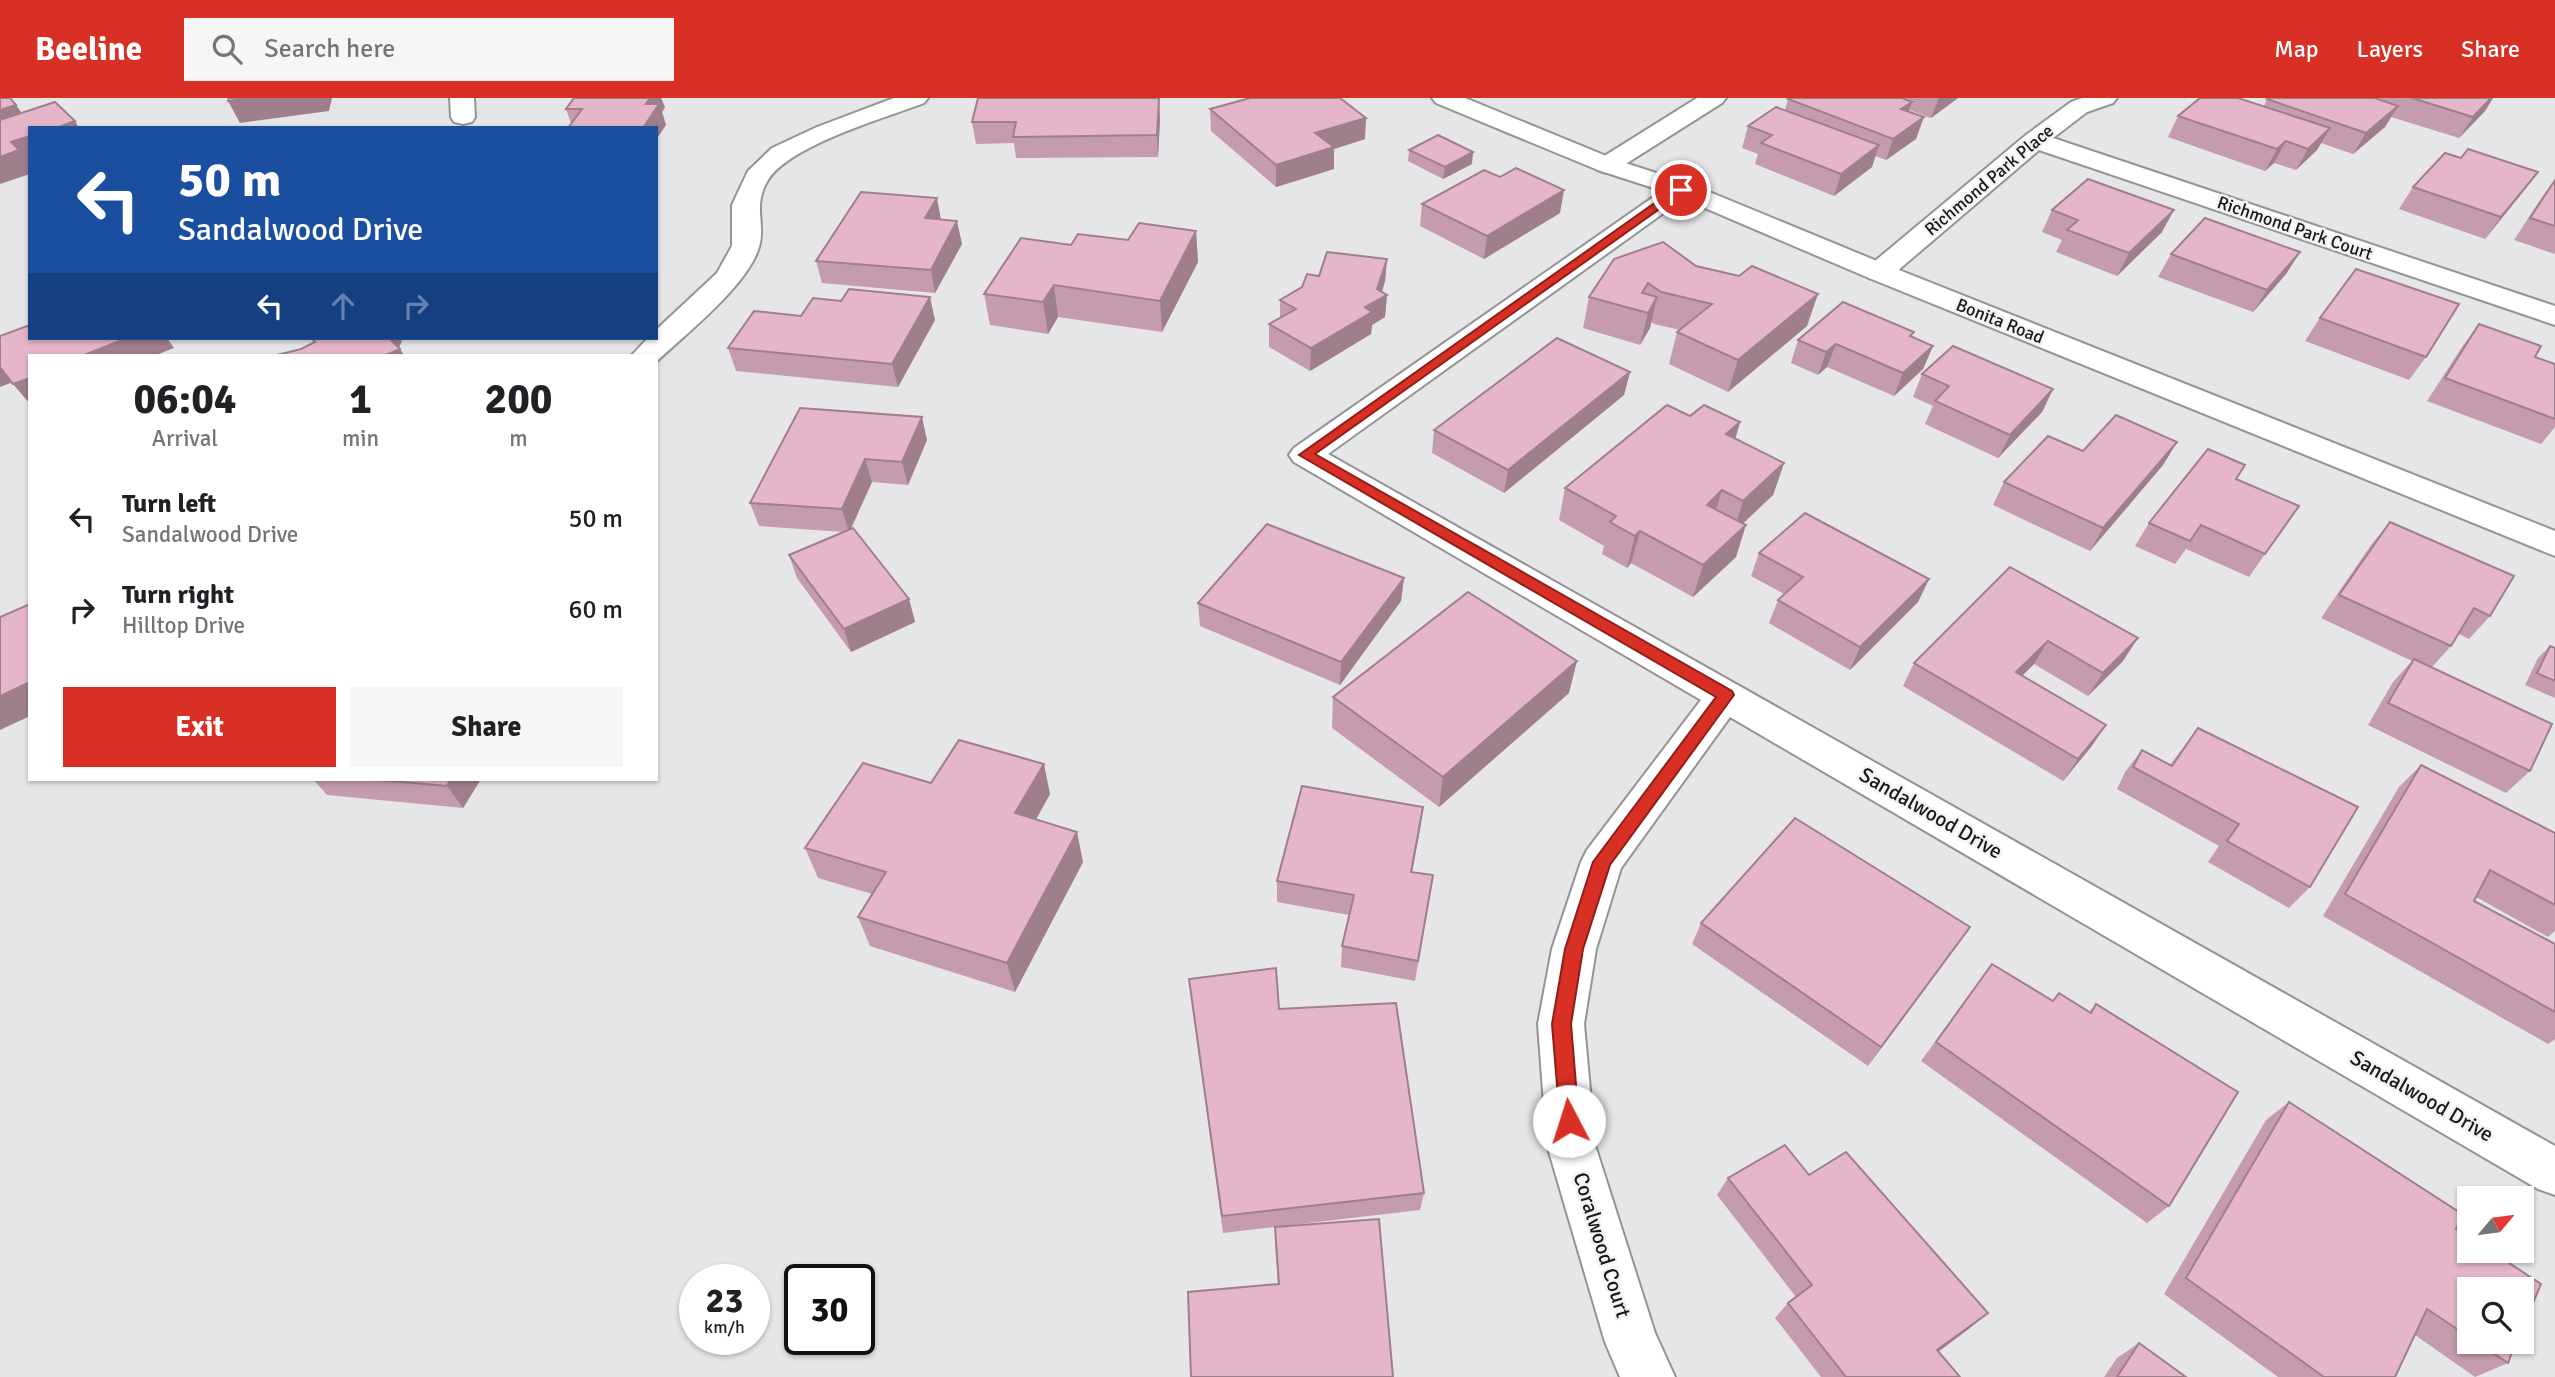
<!DOCTYPE html>
<style>
:root{--surface:#fff;--page:#f6f6f6;--text:#202124;--muted:#757577;--accent:#d93025}
body{margin:0;font-family:Signika,sans-serif;background:var(--page);color:var(--text);height:100vh;display:flex;flex-direction:column;font-size:26px;white-space:nowrap}
*{box-sizing:border-box;margin:0}
p{font-size:23px;color:var(--muted)}
.icon{flex:none;width:38px;height:38px;fill:none;stroke:currentColor;stroke-width:2;stroke-linecap:round;stroke-linejoin:round}
.map{position:relative;flex:1;overflow:hidden}
.panel{position:absolute;left:28px;top:256px;width:630px;height:427px;display:flex;flex-direction:column;background:var(--surface);border-radius:0px;box-shadow:0 2px 5px #0004}
.panel>*{flex:none}
.guide{position:absolute;left:28px;top:28px;width:630px;height:214px;border-radius:0px;box-shadow:0 2px 5px #0004;background:#1a4fa0;color:#fff;overflow:hidden}
.needle{width:46px;rotate:61deg}
.controls{position:absolute;left:2457px;top:1088px;display:grid;gap:14px}
.controls a{display:grid;place-items:center;width:77px;height:77px;border-radius:0px;background:var(--surface);box-shadow:0 2px 5px #0004;font-size:35px}
.speed{position:absolute;left:679px;top:1166px;display:flex;gap:14px;font-size:35px;font-weight:700;text-align:center}
.speed>*{display:grid;place-content:center;width:91px;height:91px;border-radius:50%;background:var(--surface);box-shadow:0 2px 5px #0004;line-height:1}
.speed small{font-size:18px;font-weight:400}
.speed .limit{border:4px solid #111;border-radius:10px;background:#fff;color:#111}
.pin{position:absolute;display:grid;place-items:center;width:60px;height:60px;color:#fff;margin:-30px;border:4px solid #fff;border-radius:50%;box-shadow:0 2px 7px #0007}
.me{position:absolute;width:77px;margin:-38px;rotate:355deg;stroke-linejoin:round;filter:drop-shadow(0 0 5px #0008)}
.turn{display:flex;align-items:center;gap:24px;height:147px;padding:0 35px;font-size:32px}
.turn .icon{width:91px;height:91px;stroke-width:2.5}
.turn b{display:block;font-size:49px;line-height:60px}
.lanes{display:flex;align-items:center;height:66px;padding:0 35px;background:#0003;justify-content:center;gap:35px;direction:ltr}
.lanes .off{opacity:.35}
.eta{display:flex;justify-content:space-evenly;align-items:center;height:119px;text-align:center}
.eta b{font-size:42px;font-weight:800;line-height:49px}
.primary-button{display:flex;gap:14px;margin-top:auto;padding:14px 35px}
.primary-button a{flex:1;height:80px;border-radius:0px;background:var(--accent);color:#fff;font-size:28px;font-weight:800;line-height:80px;text-align:center}
.primary-button a+a{background:var(--page);color:var(--text)}
ul{padding:0;list-style:none}
li{display:flex;align-items:center;gap:21px;height:91px;padding:0 35px}
li div{flex:1}
li b{display:block;font-size:26px}
li em{font-style:normal}
header{display:flex;align-items:center;gap:42px;box-sizing:border-box;height:98px;padding:0 35px;background:var(--accent);color:#fff}
header strong{font-size:33px}
nav{display:flex;gap:38px;margin-inline-start:auto;font-size:24px}
.search{width:490px;height:63px;background:var(--page);display:flex;align-items:center;gap:18px;box-sizing:border-box;padding:0 24px;border-radius:0px;color:var(--muted);font-size:26px}
.map>svg:first-child{display:block}
.lines{fill:none;stroke-linecap:round;stroke-linejoin:round}
.minor-casing{stroke:#949496;stroke-width:4}
.tertiary-casing{stroke:#949496;stroke-width:4}
.minor{fill:#fff;fill-rule:evenodd}
.tertiary{fill:#fff;fill-rule:evenodd}
.wall{fill:#c59cad}
.shaded-wall{fill:#a07f8d}
.building{fill:#e5b5c9;stroke:#a07f8d;stroke-width:2}
.route{fill:#d93025;stroke:#8d1f18;stroke-width:2}
.labels{text-anchor:middle;dominant-baseline:central;stroke-width:5;stroke-linejoin:round;paint-order:stroke}
.far-street-label{font-size:18px;fill:#181819;stroke:#f3f3f6}
.street-label{font-size:21px;fill:#181819;stroke:#f3f3f6}
</style>
<header>
<strong>Beeline</strong>
<div class="search"><svg class="icon" aria-label="search" viewBox="0 0 24 24"><circle cx="10" cy="10" r="6"/><path d="M15 15l6 6"/></svg>Search here</div>
<nav><a>Map</a><a>Layers</a><a>Share</a></nav>
</header>
<div class="map">
<svg width="2555" height="1279" viewBox="0 0 2555 1279">
<rect width="100%" height="100%" fill="#e6e6e8"/>
<g class="lines">
<!-- minor casing -->
<g class="minor-casing">
<g id="minor">
<polygon points="450,0 474,0 475,19 472,24 463,26 454,24 451,19"/>
<path d="M894,0H928L924,5C885,20 790,47 768,82C752,108 766,126 759,149C748,187 687,235 657,263L656,257H632L648,240H656V232L717,175L732,148V107L748,73L772,50L817,29Z"/>
<polygon points="1697,0 1726,0 1722,5 1616,72 1607,75 1598,72 1594,67 1598,62"/>
<polygon points="2082,0 2117,0 2113,5 2087,14 2053,40 2555,208 2555,227 2039,52 1889,180 1879,182 1869,180 1865,174 1869,168 2026,37 2071,4"/>
<polygon points="1681,83 1690,86 1694,91 1690,96 1328,356 2555,1048 2555,1097 2538,1091 1730,619 1621,770 1596,851 1584,926 1595,1047 1655,1235 1675,1279 1620,1279 1605,1244 1547,1047 1538,926 1552,851 1581,764 1587,752 1701,602 1294,364 1289,357 1294,350 1672,86"/>
</g>
</g>
<!-- tertiary casing -->
<g class="tertiary-casing">
<polygon id="tertiary" points="1432,0 1465,0 1616,62 1690,86 1889,168 2555,433 2555,458 1869,180 1672,96 1598,72 1436,5"/>
</g>
<!-- minor -->
<use href="#minor" class="minor"/>
<!-- tertiary -->
<use href="#tertiary" class="tertiary"/>
</g>
<!-- wall -->
<g class="wall">
<polygon points="1790,0 1958,0 1931,20 1909,12 1916,41 1886,62 1875,58 1872,69 1834,98 1755,66 1758,56 1742,50 1748,28 1785,12 1788,1"/>
<polygon points="2379,0 2493,0 2485,13 2459,40 2391,19 2385,29 2353,56 2321,45 2317,52 2296,72 2274,65 2265,73 2168,39 2178,18 2264,8 2267,1 2378,1"/>
<polygon points="665,9 662,14 666,27 571,25 566,11"/>
<polygon points="1210,11 1365,41 1334,51 1334,71 1276,89 1211,33"/>
<polygon points="1160,21 1158,59 1016,60 1014,45 976,46 972,24"/>
<polygon points="1409,52 1472,66 1443,81 1408,63"/>
<polygon points="2461,60 2522,95 2485,141 2399,111 2413,89"/>
<polygon points="2555,82 2555,156 2514,142 2540,102"/>
<polygon points="1422,106 1560,115 1484,161 1420,128"/>
<polygon points="2052,112 2162,134 2117,178 2056,154 2062,142 2042,134"/>
<polygon points="941,122 962,146 935,195 822,185 816,163"/>
<polygon points="1196,133 1198,164 1162,234 1058,219 1048,236 990,227 984,196 1071,147 1128,142"/>
<polygon points="2300,154 2286,176 2253,214 2158,179 2171,156"/>
<polygon points="1387,161 1385,183 1382,194 1387,197 1385,219 1372,227 1371,236 1310,273 1269,249 1269,226 1280,220 1280,202 1319,178"/>
<polygon points="1696,168 1807,228 1728,294 1669,266 1677,234 1680,232 1654,226 1651,224 1650,230 1640,247 1583,230 1589,199"/>
<polygon points="2320,220 2426,259 2409,282 2305,243"/>
<polygon points="935,222 898,289 736,273 728,250"/>
<polygon points="2479,226 2535,259 2555,266 2555,329 2541,346 2427,303 2462,249"/>
<polygon points="1912,239 1933,248 1923,271 1894,298 1827,269 1818,277 1791,265 1798,242"/>
<polygon points="1630,274 1624,297 1504,395 1432,355 1434,332"/>
<polygon points="1922,276 2053,291 2042,314 1998,360 1925,326 1933,308 1913,299"/>
<polygon points="800,310 927,342 908,387 872,384 851,431 909,501 915,524 851,554 797,480 789,457 843,434 759,428 750,405"/>
<polygon points="1690,318 1740,324 1735,341 1784,365 1773,397 1743,425 1736,459 1693,499 1631,465 1627,470 1602,456 1604,448 1559,422 1565,390"/>
<polygon points="2177,344 2163,367 2090,453 1993,407 2004,384"/>
<polygon points="2236,381 2265,456 2249,479 2186,451 2175,466 2135,448 2149,425"/>
<polygon points="2390,424 2490,518 2469,541 2459,536 2451,548 2432,569 2530,673 2506,695 2368,627 2393,584 2412,563 2321,520 2371,447"/>
<polygon points="1759,455 1929,481 1918,504 1850,572 1769,525 1778,502 1784,496 1751,478"/>
<polygon points="2010,469 2123,563 2088,598 2034,566 2022,578 2106,627 2091,649 2063,683 1903,588 1914,565"/>
<polygon points="1404,480 1401,503 1340,587 1200,528 1198,505"/>
<polygon points="2550,548 2555,550 2555,600 2525,587 2538,560"/>
<polygon points="1569,595 1439,709 1332,630 1333,599"/>
<polygon points="2198,630 2310,789 2289,810 2208,764 2219,748 2117,691 2125,674 2142,652 2170,667"/>
<polygon points="2421,667 2555,735 2555,833 2548,839 2476,799 2474,803 2555,846 2555,941 2548,946 2323,818 2399,689"/>
<polygon points="313,681 481,681 463,710 327,697"/>
<polygon points="931,685 1050,696 1036,721 1083,764 1015,894 870,848 858,819 872,796 818,780 805,750"/>
<polygon points="1420,731 1412,774 1430,798 1415,883 1341,869 1342,848 1349,817 1277,804 1277,783"/>
<polygon points="1701,825 1955,850 1868,968 1692,846"/>
<polygon points="1992,866 2053,903 2059,895 2089,914 2096,906 2169,1108 2147,1125 1921,963"/>
<polygon points="1189,881 1424,1095 1420,1112 1223,1135"/>
<polygon points="2289,1004 2456,1131 2469,1192 2469,1244 2516,1244 2508,1265 2475,1279 2415,1237 2395,1279 2278,1279 2164,1196 2266,1022"/>
<polygon points="1809,1077 1970,1230 1938,1254 1960,1279 1821,1279 1775,1220 1788,1205 1796,1199 1717,1097 1728,1080"/>
<polygon points="1275,1129 1393,1279 1278,1186 1275,1146"/>
<polygon points="2139,1245 2186,1279 2104,1279 2117,1260"/>
</g>
<!-- shaded-wall -->
<g class="shaded-wall">
<polygon points="253,0 332,0 329,13 240,25 228,3"/>
<polygon points="650,0 661,0 665,9 662,14 666,27 656,42 656,30 643,30 646,6"/>
<polygon points="1159,0 1160,21 1158,59 1157,37"/>
<polygon points="1939,0 1958,0 1931,20"/>
<polygon points="2491,0 2493,0 2485,13 2459,40 2473,19"/>
<polygon points="1912,4 1904,25 1901,11"/>
<polygon points="16,7 31,28 0,38 0,12"/>
<polygon points="2398,8 2385,29 2353,56 2366,35"/>
<polygon points="1924,19 1916,41 1886,62 1893,41"/>
<polygon points="1366,20 1365,41 1334,51 1334,71 1276,89 1276,67 1315,35"/>
<polygon points="75,23 79,30 56,30"/>
<polygon points="2330,30 2317,52 2296,72 2308,51"/>
<polygon points="30,38 30,65 29,65 30,67 30,76 0,86 0,59 11,44"/>
<polygon points="2286,43 2274,65 2265,73 2277,51"/>
<polygon points="1879,47 1872,69 1834,98 1841,76"/>
<polygon points="1473,54 1472,66 1443,81 1445,69"/>
<polygon points="2538,74 2522,95 2485,141 2501,119"/>
<polygon points="1564,92 1560,115 1484,161 1487,138"/>
<polygon points="937,100 941,122 925,120"/>
<polygon points="2174,112 2162,134 2117,178 2129,155"/>
<polygon points="957,123 962,146 935,195 931,172"/>
<polygon points="1196,133 1198,164 1162,234 1160,203"/>
<polygon points="2300,154 2286,176 2253,214 2267,192"/>
<polygon points="1387,161 1385,183 1380,200 1387,197 1385,219 1372,227 1371,236 1310,273 1311,250 1377,191"/>
<polygon points="1054,187 1058,219 1048,236 1043,204"/>
<polygon points="1818,196 1807,228 1728,294 1738,262"/>
<polygon points="930,199 935,222 898,289 892,266"/>
<polygon points="1657,199 1650,230 1640,247 1648,215"/>
<polygon points="127,240 167,240 174,250 156,257 84,257"/>
<polygon points="386,240 400,240 402,243 398,252 400,251 404,257 386,257"/>
<polygon points="1836,246 1827,269 1818,277 1826,254"/>
<polygon points="1933,248 1923,271 1894,298 1903,275"/>
<polygon points="0,268 13,284 0,289"/>
<polygon points="1630,274 1624,297 1504,395 1508,372"/>
<polygon points="30,280 30,306 13,286"/>
<polygon points="2053,291 2042,314 1998,360 2010,337"/>
<polygon points="922,319 927,342 908,387 902,364"/>
<polygon points="1740,324 1731,356 1726,336"/>
<polygon points="2177,344 2163,367 2090,453 2103,430"/>
<polygon points="865,361 872,384 849,434 842,411"/>
<polygon points="1784,365 1773,397 1733,435 1743,403"/>
<polygon points="1722,392 1712,424 1707,407"/>
<polygon points="1746,427 1736,459 1693,499 1703,467"/>
<polygon points="1640,433 1631,465 1627,470 1635,438"/>
<polygon points="1404,480 1401,503 1340,587 1341,564"/>
<polygon points="1929,481 1918,504 1850,572 1860,549"/>
<polygon points="909,501 915,524 851,554 844,531"/>
<polygon points="2138,540 2123,563 2088,598 2103,575"/>
<polygon points="2048,543 2034,566 2002,597 2016,574"/>
<polygon points="1577,563 1569,595 1439,709 1443,679"/>
<polygon points="30,584 30,618 0,632 0,598"/>
<polygon points="2106,627 2091,649 2063,683 2078,661"/>
<polygon points="1044,666 1050,696 1023,745 1015,715"/>
<polygon points="451,681 481,681 463,710 447,688"/>
<polygon points="1423,709 1420,731 1408,795 1411,774"/>
<polygon points="1077,734 1083,764 1015,894 1007,865"/>
<polygon points="1970,829 1955,850 1868,968 1881,949"/>
<polygon points="1988,1215 1970,1230 1920,1267 1937,1252"/>
</g>
<!-- building -->
<g class="building">
<polygon points="0,0 10,0 16,7 0,12"/>
<polygon points="229,0 253,0 228,3"/>
<polygon points="574,0 650,0 646,6 659,6 643,30 568,30 582,11 566,11"/>
<polygon points="978,0 1159,0 1157,37 1013,39 1016,24 972,24"/>
<polygon points="1250,0 1340,0 1366,20 1315,35 1334,49 1276,67 1210,11"/>
<polygon points="1790,0 1902,0 1912,4 1901,11 1924,19 1893,41 1788,1"/>
<polygon points="2200,0 2238,0 2330,30 2308,51 2286,43 2277,51 2178,18"/>
<polygon points="2269,0 2375,0 2398,8 2366,35 2267,1"/>
<polygon points="2412,0 2491,0 2473,19"/>
<polygon points="55,4 75,23 56,30 30,30 30,38 11,44 19,52 0,59 0,22"/>
<polygon points="1776,9 1879,47 1841,76 1761,45 1772,37 1748,28"/>
<polygon points="1438,37 1473,54 1445,69 1409,52"/>
<polygon points="2468,51 2538,74 2501,119 2413,89 2445,55 2461,60"/>
<polygon points="1516,70 1564,92 1487,138 1422,106 1484,72 1500,79"/>
<polygon points="2088,81 2174,112 2129,155 2067,132 2078,122 2052,112"/>
<polygon points="2555,82 2555,128 2530,120"/>
<polygon points="861,94 937,100 925,120 957,123 931,172 816,163"/>
<polygon points="2205,120 2300,154 2267,192 2171,156"/>
<polygon points="1139,125 1196,133 1160,203 1054,187 1043,204 984,196 1021,140 1071,147 1078,136 1128,142"/>
<polygon points="1663,144 1696,168 1739,178 1752,168 1818,196 1738,262 1677,234 1712,206 1661,194 1648,185 1642,195 1657,199 1648,215 1589,199 1614,161"/>
<polygon points="1327,154 1387,161 1377,191 1387,197 1365,209 1372,214 1311,250 1269,226 1296,211 1280,202 1302,189 1307,176 1319,178"/>
<polygon points="2356,171 2459,206 2426,259 2320,220"/>
<polygon points="849,191 930,199 892,266 728,250 754,213 801,218 813,200 841,203"/>
<polygon points="1843,204 1914,234 1910,238 1933,248 1903,275 1836,246 1826,254 1798,242"/>
<polygon points="2479,226 2541,248 2535,259 2555,266 2555,321 2445,280"/>
<polygon points="30,227 30,240 127,240 84,257 30,257 30,280 13,286 0,269 0,238"/>
<polygon points="311,240 389,240 400,251 386,257 277,257 301,251 315,244"/>
<polygon points="1557,240 1630,274 1508,372 1434,332"/>
<polygon points="1953,248 2053,291 2010,337 1935,303 1949,288 1922,276"/>
<polygon points="1667,307 1690,318 1704,307 1740,324 1726,336 1784,365 1743,403 1722,392 1707,407 1746,427 1703,467 1640,433 1635,438 1610,424 1616,418 1565,390"/>
<polygon points="800,310 922,319 902,364 865,361 842,411 750,405"/>
<polygon points="2116,317 2177,344 2103,430 2004,384 2048,338 2083,353"/>
<polygon points="2208,351 2245,367 2236,381 2299,408 2265,456 2201,427 2190,443 2149,425"/>
<polygon points="1805,415 1929,481 1860,549 1778,502 1803,479 1759,455"/>
<polygon points="2390,424 2514,478 2490,518 2474,510 2451,548 2339,497"/>
<polygon points="1267,426 1404,480 1341,564 1198,505"/>
<polygon points="853,430 909,501 844,531 789,457"/>
<polygon points="2010,469 2138,540 2103,575 2048,543 2016,574 2106,627 2078,661 1914,565"/>
<polygon points="1468,494 1577,563 1443,679 1333,599"/>
<polygon points="30,506 30,584 0,598 0,519"/>
<polygon points="2550,548 2555,550 2555,583 2537,575"/>
<polygon points="2414,561 2552,626 2530,673 2388,605"/>
<polygon points="2198,630 2358,709 2310,789 2227,743 2239,726 2133,669 2142,652 2172,668"/>
<polygon points="959,642 1044,666 1015,715 1077,734 1007,865 858,819 886,774 805,750 863,665 931,685"/>
<polygon points="2421,667 2555,735 2555,807 2490,772 2474,803 2555,846 2555,914 2345,796"/>
<polygon points="369,681 451,681 447,688"/>
<polygon points="1302,688 1423,709 1411,774 1433,777 1418,863 1342,848 1354,797 1277,783"/>
<polygon points="1795,720 1970,829 1881,949 1701,825"/>
<polygon points="1992,866 2053,903 2059,895 2091,915 2096,906 2238,994 2169,1108 1936,944"/>
<polygon points="1276,870 1279,911 1396,905 1424,1095 1222,1118 1189,881"/>
<polygon points="2289,1004 2462,1116 2456,1131 2469,1139 2469,1153 2491,1153 2541,1186 2522,1231 2522,1192 2469,1192 2469,1239 2427,1211 2395,1279 2324,1279 2186,1180"/>
<polygon points="1785,1047 1809,1077 1846,1054 1988,1215 1937,1252 1960,1279 1846,1279 1788,1205 1812,1187 1728,1080"/>
<polygon points="1379,1121 1393,1279 1191,1279 1188,1194 1279,1186 1275,1129"/>
<polygon points="2477,1244 2516,1244 2508,1265"/>
<polygon points="2139,1245 2186,1279 2117,1279"/>
</g>
<!-- route -->
<polygon class="route" points="1677,89 1686,92 1315,356 1732,593 1734,597 1610,767 1583,851 1571,926 1579,1023 1576,1029 1569,1032 1562,1029 1560,1023 1552,926 1565,851 1593,764 1716,599 1299,357"/>
<g class="labels">
<!-- far-street labels -->
<g class="far-street-label">
<text transform="translate(1989 82) rotate(-40)">Richmond Park Place</text>
<text transform="translate(2295 130) rotate(19)">Richmond Park Court</text>
<text transform="translate(2000 223) rotate(22)">Bonita Road</text>
</g>
<!-- street labels -->
<g class="street-label">
<text transform="translate(1931 715) rotate(30)">Sandalwood Drive</text>
<text transform="translate(2422 998) rotate(30)">Sandalwood Drive</text>
<text transform="translate(1602 1147) rotate(73)">Coralwood Court</text>
</g>
</g>
</svg>
<div class="controls">
<a><svg class="needle" viewBox="-14 -14 28 28"><path d="M0-13l5 13h-10z" fill="#e53935"/><path d="M0 13l5-13h-10z" fill="#757577"/></svg></a>
<a><svg class="icon" aria-label="search" viewBox="0 0 24 24"><circle cx="10" cy="10" r="6"/><path d="M15 15l6 6"/></svg></a>
</div>
<div class="speed"><div>23<small>km/h</small></div><div class="limit">30</div></div>
<div class="pin" style="left:1681px;top:92px;background:#d93025"><svg class="icon" aria-label="arrive" viewBox="0 0 24 24"><path d="M6 21V4h12l-3 4 3 4H6"/></svg></div>
<svg class="me" style="left:1569px;top:1023px" viewBox="-20 -20 40 40"><circle r="19" fill="#fff"/><path d="M0-13L10 11 0 6-10 11z" fill="#d93025"/></svg>
<div class="guide">
<div class="turn"><svg class="icon" aria-label="left" viewBox="0 0 24 24"><path d="M17 20v-9H6M10 6l-5 5 5 5"/></svg><div><b>50 m</b>Sandalwood Drive</div></div>
<div class="lanes"><svg class="icon" aria-label="left" viewBox="0 0 24 24"><path d="M17 20v-9H6M10 6l-5 5 5 5"/></svg><svg class="icon off" aria-label="ahead" viewBox="0 0 24 24"><path d="M12 20V5M6 11l6-6 6 6"/></svg><svg class="icon off" aria-label="right" viewBox="0 0 24 24"><path d="M7 20v-9h11M14 6l5 5-5 5"/></svg></div>
</div>
<section class="panel">
<div class="eta">
<div><b>06:04</b><p>Arrival</p></div>
<div><b>1</b><p>min</p></div>
<div><b>200</b><p>m</p></div>
</div>
<ul>
<li><svg class="icon" aria-label="left" viewBox="0 0 24 24"><path d="M17 20v-9H6M10 6l-5 5 5 5"/></svg><div><b>Turn left</b><p>Sandalwood Drive</p></div><em>50 m</em></li>
<li><svg class="icon" aria-label="right" viewBox="0 0 24 24"><path d="M7 20v-9h11M14 6l5 5-5 5"/></svg><div><b>Turn right</b><p>Hilltop Drive</p></div><em>60 m</em></li>
</ul>
<div class="primary-button"><a>Exit</a><a>Share</a></div>
</section>
</div>
